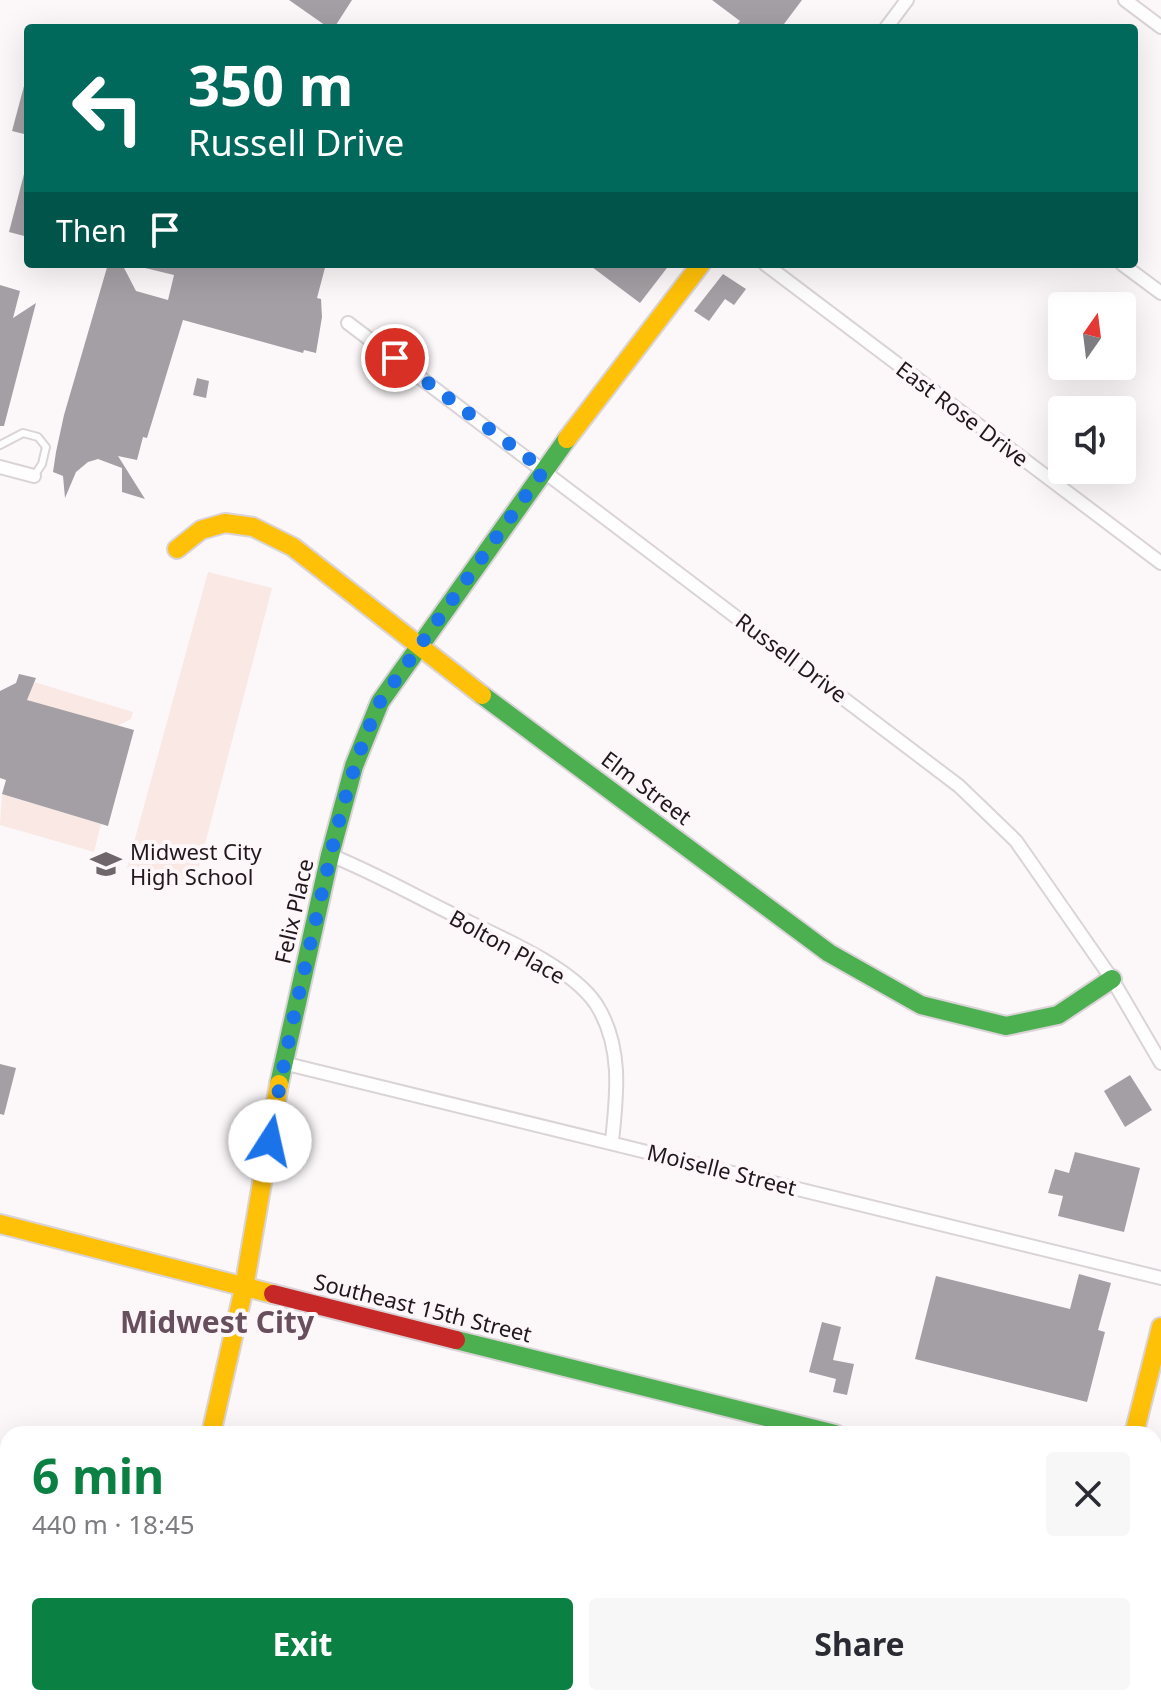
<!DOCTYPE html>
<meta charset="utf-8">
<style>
:root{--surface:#fff;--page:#f7f7f7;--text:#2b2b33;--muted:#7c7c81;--accent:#0b8043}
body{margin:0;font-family:"Noto Sans",sans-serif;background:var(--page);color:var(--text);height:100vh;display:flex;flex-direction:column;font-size:30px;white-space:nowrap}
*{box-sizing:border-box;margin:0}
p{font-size:26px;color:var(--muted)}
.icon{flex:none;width:44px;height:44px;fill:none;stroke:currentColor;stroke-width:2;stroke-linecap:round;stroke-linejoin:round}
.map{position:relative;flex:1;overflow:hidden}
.drawer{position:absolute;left:0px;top:1426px;width:1162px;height:280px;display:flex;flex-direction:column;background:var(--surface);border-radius:24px 24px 0 0;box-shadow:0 8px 32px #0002}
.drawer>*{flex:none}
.guide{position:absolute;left:24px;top:24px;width:1114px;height:244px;border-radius:8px;box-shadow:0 8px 32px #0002;background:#00695c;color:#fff;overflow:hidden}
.needle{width:52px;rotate:14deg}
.tools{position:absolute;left:1048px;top:292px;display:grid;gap:16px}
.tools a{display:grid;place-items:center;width:88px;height:88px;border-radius:8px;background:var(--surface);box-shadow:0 8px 32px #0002;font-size:40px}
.pin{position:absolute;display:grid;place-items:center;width:68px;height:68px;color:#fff;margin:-34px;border:4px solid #fff;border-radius:50%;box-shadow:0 2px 8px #0007}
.me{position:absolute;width:88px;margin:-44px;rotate:10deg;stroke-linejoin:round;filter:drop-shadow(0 0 6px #0008)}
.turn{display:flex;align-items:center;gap:28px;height:168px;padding:0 32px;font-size:36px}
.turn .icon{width:104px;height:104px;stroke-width:2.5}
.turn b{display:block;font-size:56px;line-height:68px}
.then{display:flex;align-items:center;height:76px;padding:0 32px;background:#0003;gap:16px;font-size:30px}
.round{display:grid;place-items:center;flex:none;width:84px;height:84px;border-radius:8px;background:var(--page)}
.summary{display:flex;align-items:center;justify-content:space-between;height:136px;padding:0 32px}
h1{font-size:48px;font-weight:700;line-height:60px;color:var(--accent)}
.cta{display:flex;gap:16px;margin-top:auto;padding:16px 32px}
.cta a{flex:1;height:92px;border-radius:8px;background:var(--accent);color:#fff;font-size:32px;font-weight:700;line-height:92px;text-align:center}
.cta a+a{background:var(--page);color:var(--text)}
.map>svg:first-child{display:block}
.green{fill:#f9e8e4}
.building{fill:#a39fa4}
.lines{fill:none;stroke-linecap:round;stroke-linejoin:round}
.lane-casing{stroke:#dad3d7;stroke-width:10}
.street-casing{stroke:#dad3d7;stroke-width:16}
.fast-casing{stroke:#dad3d7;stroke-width:22}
.slow-casing{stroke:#dad3d7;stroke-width:22}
.jam-casing{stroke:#dad3d7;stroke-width:22}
.lane{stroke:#fffefe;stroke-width:6}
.street{stroke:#fffefe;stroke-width:12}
.fast{stroke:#4caf50;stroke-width:18}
.slow{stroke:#ffc107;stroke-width:18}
.jam{stroke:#c62828;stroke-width:18}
.route{stroke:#1a73e8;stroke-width:14;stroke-dasharray:0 25.2}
.labels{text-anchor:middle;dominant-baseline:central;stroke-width:8;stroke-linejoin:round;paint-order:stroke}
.street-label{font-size:22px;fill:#21171d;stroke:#fdf7fa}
.poi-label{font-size:22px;fill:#21171d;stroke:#fdf7fa;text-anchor:start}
.district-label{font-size:30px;font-weight:bold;fill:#684f5e;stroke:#fdf7fa}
</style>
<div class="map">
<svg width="1161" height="1706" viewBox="0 0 1161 1706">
<rect width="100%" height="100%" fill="#fcf8fa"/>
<!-- green -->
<g class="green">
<polygon points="208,572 272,588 194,886 127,868"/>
<polygon points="34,682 133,712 131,719 117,726 27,700"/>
<polygon points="2,794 101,824 94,852 0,825"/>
</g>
<!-- building -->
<g class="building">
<polygon points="289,0 352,0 334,28 329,28"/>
<polygon points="712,0 802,0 781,28 734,28 740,21"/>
<polygon points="24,86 28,87 28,135 12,131"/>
<polygon points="24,174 28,174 28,237 9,232"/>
<polygon points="108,264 122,264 136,291 168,300 174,275 145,268 146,264 326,264 317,298 321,299 322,317 316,353 304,350 303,353 183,320 147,438 143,437 137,460 118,456 145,499 122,492 122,468 98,459 88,462 76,472 65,498 63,476 53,472 56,452 64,415"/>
<polygon points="588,264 670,264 640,303"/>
<polygon points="723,274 746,289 734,305 725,299 709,321 694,311"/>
<polygon points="0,285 20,291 13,318 36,303 4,426 0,426"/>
<polygon points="197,378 209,381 206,398 193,395"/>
<polygon points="19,674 36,678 27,700 134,730 108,826 2,794 6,780 0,778 0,691 16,683"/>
<polygon points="0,1064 16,1068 4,1115 0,1114"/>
<polygon points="1130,1075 1152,1110 1125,1127 1104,1091"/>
<polygon points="1075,1152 1140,1168 1124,1232 1058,1216 1063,1196 1048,1193 1055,1169 1069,1173"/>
<polygon points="1079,1274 1111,1283 1098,1330 1105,1332 1087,1402 915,1359 936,1276 1070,1309"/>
<polygon points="822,1322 841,1327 833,1360 854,1364 847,1395 833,1392 836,1379 809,1372"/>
</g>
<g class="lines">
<!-- lane casing -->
<g class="lane-casing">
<polyline id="lane" points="0,445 23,433 38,437 46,447 42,464 34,476"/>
</g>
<!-- street casing -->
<g class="street-casing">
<g id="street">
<polyline points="1125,0 1161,27"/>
<polyline points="886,28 907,0"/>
<polyline points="765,264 1161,563"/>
<polyline points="1122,264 1161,293"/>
<polyline points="348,323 959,786 1016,841 1112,979 1161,1063"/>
<polyline points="0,467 34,476"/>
<path d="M330,855C370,871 408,892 446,911C490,933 569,964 596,1004C623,1046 617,1095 612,1141"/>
<polyline points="283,1063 1161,1278"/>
<polyline points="262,1698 287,1706"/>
<polyline points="967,1698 1000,1706"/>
<polyline points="146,1706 148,1698"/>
</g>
</g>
<!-- fast casing -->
<g class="fast-casing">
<g id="fast">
<polyline points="482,695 829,953 921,1005 1006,1026 1058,1015 1112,979"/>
<polyline points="279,1084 330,855 354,766 380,702 567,439"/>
<polyline points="456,1340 835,1434"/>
<polyline points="1154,1516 1161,1518"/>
</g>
</g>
<!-- slow casing -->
<g class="slow-casing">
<g id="slow">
<polyline points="567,439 701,264"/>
<polyline points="177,549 201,530 225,523 253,527 293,547 482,695"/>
<polyline points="0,1224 273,1294"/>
<polyline points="211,1434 244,1288 279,1084"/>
<polyline points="1134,1434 1161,1327"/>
<polyline points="1066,1706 1068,1698"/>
</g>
</g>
<!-- jam casing -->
<g class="jam-casing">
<polyline id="jam" points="273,1294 456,1340"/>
</g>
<!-- lane -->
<use href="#lane" class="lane"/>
<!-- street -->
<use href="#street" class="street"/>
<!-- fast -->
<use href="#fast" class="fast"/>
<!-- slow -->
<use href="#slow" class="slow"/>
<!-- jam -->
<use href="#jam" class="jam"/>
</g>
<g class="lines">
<!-- route -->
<path class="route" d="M270,1141C282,1066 299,993 316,919C333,845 348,771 380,702L544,470L395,358"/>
</g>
<!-- icons -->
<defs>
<g id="school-bare" transform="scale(2.4)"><path d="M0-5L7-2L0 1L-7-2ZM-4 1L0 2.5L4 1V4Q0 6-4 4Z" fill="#6e666a" stroke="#fdf7fa" stroke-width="2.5" paint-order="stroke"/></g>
</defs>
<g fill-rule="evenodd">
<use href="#school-bare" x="106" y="864"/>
</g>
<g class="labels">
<!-- street labels -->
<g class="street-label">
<text transform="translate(963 413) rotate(37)">East Rose Drive</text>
<text transform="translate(792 657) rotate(37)">Russell Drive</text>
<text transform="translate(647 787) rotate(37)">Elm Street</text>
<text transform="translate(293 911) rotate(-77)">Felix Place</text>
<text transform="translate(508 946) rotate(29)">Bolton Place</text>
<text transform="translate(722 1169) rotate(14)">Moiselle Street</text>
<text transform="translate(423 1307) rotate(14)">Southeast 15th Street</text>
</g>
<!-- poi labels -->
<g class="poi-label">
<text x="130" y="851">Midwest City<tspan x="130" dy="25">High School</tspan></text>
</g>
<!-- district labels -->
<g class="district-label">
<text x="217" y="1321">Midwest City</text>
</g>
</g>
</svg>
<div class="tools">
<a><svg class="needle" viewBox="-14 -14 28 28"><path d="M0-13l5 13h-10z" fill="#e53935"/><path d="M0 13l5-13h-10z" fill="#7c7c81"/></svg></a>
<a><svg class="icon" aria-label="sound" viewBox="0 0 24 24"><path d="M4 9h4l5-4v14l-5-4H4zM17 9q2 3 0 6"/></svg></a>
</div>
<div class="pin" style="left:395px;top:358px;background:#d93025"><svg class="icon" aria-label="arrive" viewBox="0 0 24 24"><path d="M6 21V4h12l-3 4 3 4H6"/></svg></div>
<svg class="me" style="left:270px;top:1141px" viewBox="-20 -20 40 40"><circle r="19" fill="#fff"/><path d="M0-13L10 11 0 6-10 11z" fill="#1a73e8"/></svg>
<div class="guide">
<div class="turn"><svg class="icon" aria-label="left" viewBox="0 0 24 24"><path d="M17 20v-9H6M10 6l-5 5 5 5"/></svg><div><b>350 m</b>Russell Drive</div></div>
<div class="then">Then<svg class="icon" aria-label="arrive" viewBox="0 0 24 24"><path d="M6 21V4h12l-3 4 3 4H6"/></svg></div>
</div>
<section class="drawer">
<div class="summary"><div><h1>6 min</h1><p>440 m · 18:45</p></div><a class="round"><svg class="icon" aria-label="close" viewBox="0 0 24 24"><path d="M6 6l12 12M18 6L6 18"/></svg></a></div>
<div class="cta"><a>Exit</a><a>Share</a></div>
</section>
</div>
